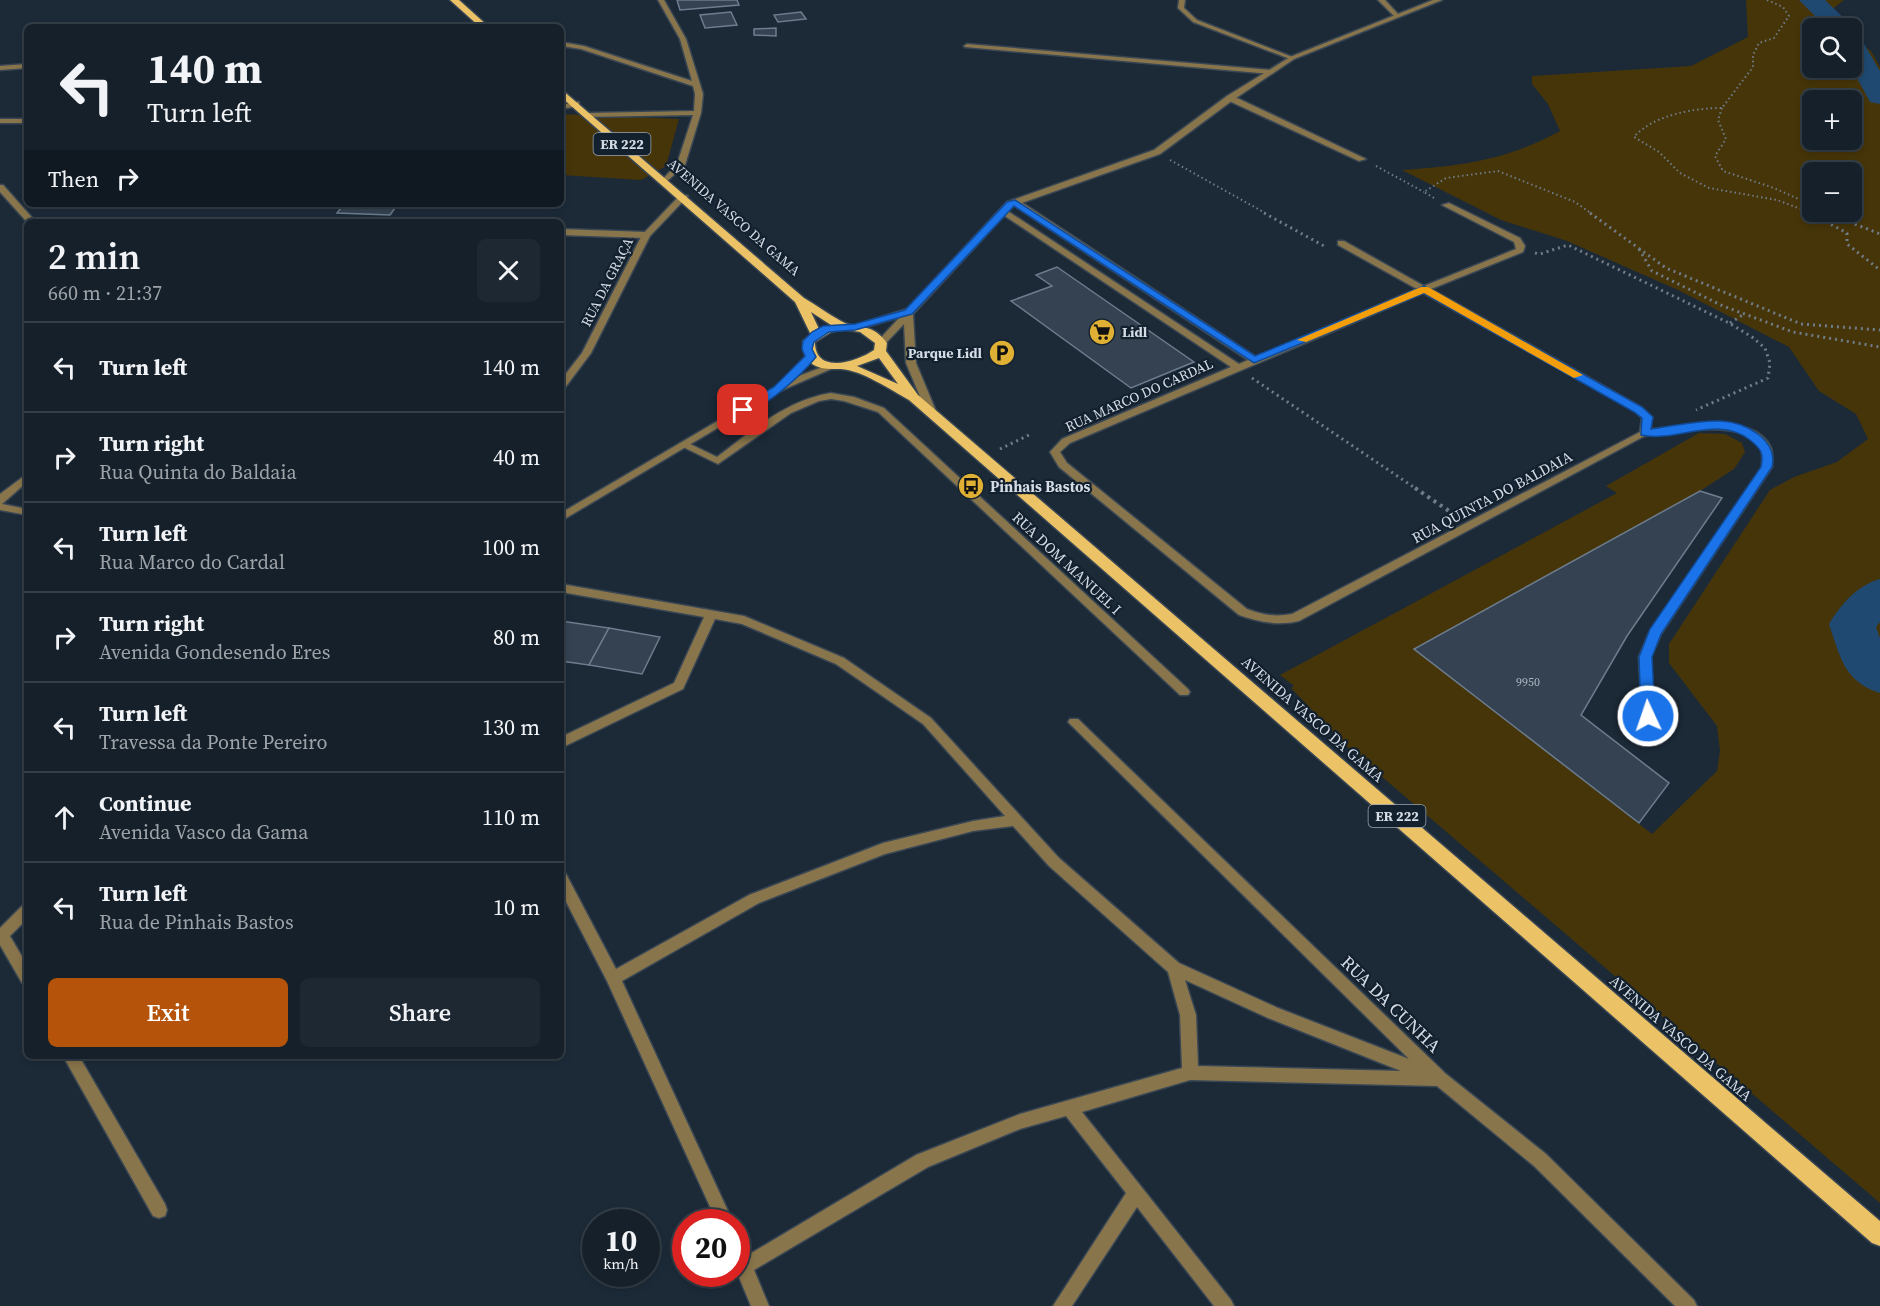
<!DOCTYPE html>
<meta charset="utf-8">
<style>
:root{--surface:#15202a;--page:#1e2832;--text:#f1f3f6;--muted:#9da3a8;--line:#343e47;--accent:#b45309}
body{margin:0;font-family:"Source Serif 4",serif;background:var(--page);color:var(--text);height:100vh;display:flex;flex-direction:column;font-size:22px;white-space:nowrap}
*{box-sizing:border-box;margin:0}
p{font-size:20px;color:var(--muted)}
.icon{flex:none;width:33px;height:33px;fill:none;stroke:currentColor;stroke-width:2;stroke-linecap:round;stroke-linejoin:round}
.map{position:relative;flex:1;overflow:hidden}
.details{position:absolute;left:24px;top:219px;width:540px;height:840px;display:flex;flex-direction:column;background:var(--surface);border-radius:9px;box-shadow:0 3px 9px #0003,0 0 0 2px var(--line)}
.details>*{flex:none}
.guide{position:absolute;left:24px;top:24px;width:540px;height:183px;border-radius:9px;box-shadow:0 3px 9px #0003,0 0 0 2px var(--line);background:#15202a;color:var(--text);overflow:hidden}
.controls{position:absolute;left:1802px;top:18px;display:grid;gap:12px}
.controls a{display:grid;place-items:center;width:60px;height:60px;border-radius:9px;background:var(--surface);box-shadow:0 3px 9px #0003,0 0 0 2px var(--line);font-size:30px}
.speed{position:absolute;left:582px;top:1209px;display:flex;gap:12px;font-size:30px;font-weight:700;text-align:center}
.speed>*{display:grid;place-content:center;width:78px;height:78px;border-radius:50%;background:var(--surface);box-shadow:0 3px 9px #0003,0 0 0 2px var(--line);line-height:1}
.speed small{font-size:15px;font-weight:400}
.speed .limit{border:9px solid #d22;background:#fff;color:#111}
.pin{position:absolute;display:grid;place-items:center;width:51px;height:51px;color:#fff;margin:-26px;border-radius:12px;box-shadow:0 3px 9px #0006}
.me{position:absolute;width:66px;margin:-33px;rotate:357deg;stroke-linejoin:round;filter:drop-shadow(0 0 4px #0008)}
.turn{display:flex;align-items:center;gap:21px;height:126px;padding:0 24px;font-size:27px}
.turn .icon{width:78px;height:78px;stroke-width:2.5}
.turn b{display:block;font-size:42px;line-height:51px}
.then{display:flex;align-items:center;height:57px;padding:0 24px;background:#0003;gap:12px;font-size:22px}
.round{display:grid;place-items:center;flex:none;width:63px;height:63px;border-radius:9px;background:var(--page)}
.headline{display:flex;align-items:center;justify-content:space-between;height:102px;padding:0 24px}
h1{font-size:36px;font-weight:600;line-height:45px}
.primary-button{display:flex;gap:12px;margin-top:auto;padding:12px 24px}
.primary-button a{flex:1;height:69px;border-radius:9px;background:var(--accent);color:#fff;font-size:24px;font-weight:600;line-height:69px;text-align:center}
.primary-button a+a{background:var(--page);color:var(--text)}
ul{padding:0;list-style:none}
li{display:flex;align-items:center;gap:18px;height:90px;padding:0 24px;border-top:2px solid var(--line)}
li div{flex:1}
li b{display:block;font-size:22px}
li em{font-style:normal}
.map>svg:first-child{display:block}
.green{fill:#463509;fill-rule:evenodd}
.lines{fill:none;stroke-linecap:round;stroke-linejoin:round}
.river{fill:#1f4971;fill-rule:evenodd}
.building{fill:#344252;stroke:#6d7d8e;stroke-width:1.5}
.service-casing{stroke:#394654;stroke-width:3}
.minor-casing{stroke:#394654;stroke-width:3}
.tertiary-casing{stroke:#394654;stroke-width:3}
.primary-casing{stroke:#394654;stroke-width:3}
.path-far2{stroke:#717c88;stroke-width:2;stroke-dasharray:1.5 3;stroke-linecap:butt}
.path-far1{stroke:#717c88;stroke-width:3;stroke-dasharray:2 4;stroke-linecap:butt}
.path{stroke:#717c88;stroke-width:4;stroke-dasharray:3 4.5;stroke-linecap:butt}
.service{fill:#89754b;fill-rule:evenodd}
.minor{fill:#89754b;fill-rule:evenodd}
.tertiary{fill:#89754b;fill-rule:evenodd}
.primary{fill:#ebc265;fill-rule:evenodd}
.route{fill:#1a73e8;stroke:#114b97;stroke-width:1.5}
.slow{fill:#f59e0b}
.labels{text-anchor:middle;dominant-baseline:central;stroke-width:4.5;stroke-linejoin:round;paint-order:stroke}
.number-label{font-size:12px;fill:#acb6c1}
.shield{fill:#13202e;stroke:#9aa4af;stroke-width:1.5}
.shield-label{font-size:14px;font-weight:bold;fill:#d4dce6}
.far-street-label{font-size:14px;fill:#d4dce6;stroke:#13202e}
.far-poi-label{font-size:14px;font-weight:bold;fill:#d4dce6;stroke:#13202e;text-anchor:start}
.poi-label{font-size:15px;font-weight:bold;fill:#d4dce6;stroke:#13202e;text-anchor:start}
.street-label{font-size:15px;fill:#d4dce6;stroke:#13202e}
.near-street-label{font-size:18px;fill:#d4dce6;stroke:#13202e}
</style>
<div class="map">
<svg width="1880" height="1306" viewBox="0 0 1880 1306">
<rect width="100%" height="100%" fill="#1c2a38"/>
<!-- green -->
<g class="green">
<path d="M1746,0H1844L1834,8L1835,15L1845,28H1812V68H1851V36L1871,51L1880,67V1203L1346,746L1291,688L1294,686L1280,675L1617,493L1606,486L1699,433L1725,434L1742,443L1745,452L1734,469L1700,491L1414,649L1652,834L1717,771L1720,751L1717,726L1669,663V644L1770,490L1794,477L1837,462L1868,439L1856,414L1819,391L1789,347L1678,290L1567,241L1501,220L1402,170C1462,166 1507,160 1560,131L1548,104L1532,84V76L1691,66L1748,37ZM1812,100H1851V140H1812ZM1812,172H1851V212H1812Z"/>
<polygon points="561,114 679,119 666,166 641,180 561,175"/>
</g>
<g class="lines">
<!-- river -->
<g class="river">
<polygon points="1799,0 1825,0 1854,28 1851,32 1851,28 1827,28"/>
<polygon points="1851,35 1860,37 1880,71 1880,104 1870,102 1851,67"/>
<path d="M1880,579V622L1876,627L1880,638V693C1844,682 1840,656 1829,624C1841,604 1858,585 1880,579Z"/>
</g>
</g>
<!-- building -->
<g class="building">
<polygon points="677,0 737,0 739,5 680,10"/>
<polygon points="731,12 737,25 705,28 700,15"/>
<polygon points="801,12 806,19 778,22 774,15"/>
<polygon points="776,28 776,36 754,35 754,29"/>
<polygon points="344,204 398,204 390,215 337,213"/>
<polygon points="1057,267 1194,362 1131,388 1011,301 1052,286 1036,275"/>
<polygon points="1700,491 1722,498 1627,636 1581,715 1669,783 1639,823 1414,649"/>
<polygon points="561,621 609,628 589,665 561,661"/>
<polygon points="609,628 660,637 642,674 589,665"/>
</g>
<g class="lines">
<!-- service casing -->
<g class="service-casing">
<g id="service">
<polygon points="967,44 1271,70 1274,72 1271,74 965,47 964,46"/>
<polygon points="118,220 218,220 222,222 117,222"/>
<polygon points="561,229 646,232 650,235 646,238 561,235"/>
<path d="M1700,424C1723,424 1759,422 1771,448C1773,453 1772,461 1772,467L1661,634L1651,657L1654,716L1652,719H1644L1642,716L1639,657L1649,633L1762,467C1762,462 1763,453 1761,448C1748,418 1671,432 1645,436L1640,433L1645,430Z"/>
<polygon points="2,929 7,931 27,965 27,984 22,983 0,945 0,930"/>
<polygon points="63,1056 79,1056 165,1204 167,1210 165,1216 159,1218 153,1216"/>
</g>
</g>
<!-- minor casing -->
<g class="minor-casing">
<g id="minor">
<polygon points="658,0 664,0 686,39 703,94 701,113 685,165 665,183 661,181 677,164 693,115 587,117 583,115 587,113 694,111 695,94 693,86 581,49 561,46 561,42 584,46 692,81 680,39"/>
<polygon points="1179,0 1185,0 1184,8 1197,20 1295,58 1290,59 1193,22 1178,8"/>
<polygon points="1378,0 1385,0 1398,14 1398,16 1394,16"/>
<polygon points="27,64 27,68 0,70 0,66"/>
<polygon points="1227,96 1233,96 1366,159 1359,161 1227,100"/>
<polygon points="576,102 579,102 579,106 561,109 561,105"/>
<rect x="0" y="119" width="27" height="4"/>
<polygon points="0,185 3,185 36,222 27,222 0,192"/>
<polygon points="681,194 688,196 650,236 591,353 564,389 561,390 561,380 582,353 642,235"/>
<path d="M1012,200H1018L1256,357L1417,289L1338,245V241H1344L1424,286L1516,249L1514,242L1442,205L1449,203L1520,238L1525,246L1523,252L1431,289L1641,407L1652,417L1650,433L1299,621C1278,626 1259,622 1239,615L1059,467L1050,452L1062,439L1231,367L999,212L1006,210L1239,364L1248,360L1012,204ZM1423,293L1635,411L1642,418L1640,432L1292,614C1276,617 1262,615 1247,609L1067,463L1060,452L1070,443Z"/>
<path d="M831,393L854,397L884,408L1188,689L1190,692L1188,695H1180L878,412L844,401L831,399L819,401L791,413L718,464L679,445L680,443H688L717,457C752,431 786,400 831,393Z"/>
<polygon points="27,474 27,482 2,504 27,509 27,515 0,510 0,494"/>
<path d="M561,584L744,616L844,658L931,718L1059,858L1179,963L1278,1008L1409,1059L1068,722L1070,719H1078L1446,1074L1546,1154L1694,1300L1697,1306H1675L1534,1166L1437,1086L1190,1080L1082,1112L1231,1300L1234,1306H1214L1137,1207L1072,1306H1053L1126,1193L1066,1116L1020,1129L928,1167L754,1270L769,1306H751L736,1270V1239L742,1241L748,1255L916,1155L1020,1114L1182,1068L1180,1015L1168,972L1049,866L1013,826L973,831L885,854L759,903L622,981L733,1222H717L607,981L561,892V872L566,874L616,969L749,895L883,843L973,821L1005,816L923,724L836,664L742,624L715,619L683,689L561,748V737L674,683L704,617L561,592ZM1185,980L1268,1018L1401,1071L1198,1066L1196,1015Z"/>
</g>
</g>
<!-- tertiary casing -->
<g class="tertiary-casing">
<g id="tertiary">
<polygon points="1433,0 1442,0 1294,59 1233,100 1160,154 1013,206 913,314 916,363 936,411 934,413 928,413 926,411 906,363 904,324 884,345 878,345 876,343 900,317 855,330 850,327 907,309 1007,202 1154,150 1227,96 1290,57"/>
<polygon points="811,354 816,357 794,378 830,364 833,363 838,366 780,391 561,521 561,513 779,385 808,355"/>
<polygon points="27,904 27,919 5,941 0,943 0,928 22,906"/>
</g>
</g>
<!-- primary casing -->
<g class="primary-casing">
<g id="primary">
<polygon points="450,0 459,0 489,27 480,27"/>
<path d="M561,89L804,298C816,305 828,314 841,321C859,331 871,321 887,343L886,351L918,395L1880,1221V1246L1872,1243L909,400C891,390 861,370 841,369C831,369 818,370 810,362C803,356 803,349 803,341L811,335L795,302L561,97ZM811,312L831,325L819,329ZM841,329L860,332L875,343L874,350C857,362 815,375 815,342L831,332ZM879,358L898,384L857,366Z"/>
</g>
</g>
<!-- path-far2 -->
<g class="path-far2">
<path d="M1767,0L1783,7L1789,16L1774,38L1759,43L1753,55V67L1722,108C1694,108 1653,115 1634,137L1659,152L1680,173L1709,188L1777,200L1814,214"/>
<polyline points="1722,108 1718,120 1726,139 1715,156 1723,171 1774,188 1812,205"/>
<polyline points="1170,160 1267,214"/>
<polyline points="1376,166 1424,192"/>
<polyline points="1434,198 1424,192 1446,178 1498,171 1575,202 1592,214"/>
<polyline points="1826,212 1831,214"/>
</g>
<!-- path-far1 -->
<g class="path-far1">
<polyline points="1264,213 1326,247"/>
<polyline points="1590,213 1666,268 1801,324 1880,330"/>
<polyline points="1810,213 1847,233 1847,244 1880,270"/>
<polyline points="1827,213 1880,234"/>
<polyline points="1639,249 1652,271 1723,306 1793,332 1880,347"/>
<polyline points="1535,253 1540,254 1568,245 1729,323 1752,337 1765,348 1770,363 1768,378 1696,410"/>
<polyline points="1730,323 1744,314"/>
<polyline points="1252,378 1418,490"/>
<polyline points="1000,449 1029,435"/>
</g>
<!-- path -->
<polyline class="path" points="1415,488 1455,515"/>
<!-- service -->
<use href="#service" class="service"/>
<!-- minor -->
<use href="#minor" class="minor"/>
<!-- tertiary -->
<use href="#tertiary" class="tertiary"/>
<!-- primary -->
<use href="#primary" class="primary"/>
</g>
<!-- route -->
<path class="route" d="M1015,200L1255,356L1424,286L1642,407L1653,417L1651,429C1674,426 1698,420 1721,421C1746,422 1778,440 1772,467L1661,634L1652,657L1655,716L1653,720H1643L1641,716L1639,657L1650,629L1761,467C1764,453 1761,449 1750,440C1717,414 1677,443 1641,435L1642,418L1634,412L1424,293L1254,363L1014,206L912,314L855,330L829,332L814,342L812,349L816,357C804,372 759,416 739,412V407L774,387L805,356L802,349L803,341L812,332L823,326L855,324L905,310L1007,202Z"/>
<!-- slow -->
<polygon class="slow" points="1421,287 1428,287 1583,375 1574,378 1424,293 1306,342 1297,340"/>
<!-- icons -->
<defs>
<g id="supermarket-disc" transform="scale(1.35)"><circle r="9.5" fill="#e0b034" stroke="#13202e"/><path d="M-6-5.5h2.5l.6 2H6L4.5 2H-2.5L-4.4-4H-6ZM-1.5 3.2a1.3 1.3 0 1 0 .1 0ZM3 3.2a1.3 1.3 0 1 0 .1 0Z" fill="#111"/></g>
<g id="parking-disc" transform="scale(1.35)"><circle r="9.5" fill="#e0b034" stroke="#13202e"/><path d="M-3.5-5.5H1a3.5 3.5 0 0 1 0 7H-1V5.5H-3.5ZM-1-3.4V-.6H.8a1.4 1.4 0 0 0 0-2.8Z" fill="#111"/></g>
<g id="bus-disc" transform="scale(1.35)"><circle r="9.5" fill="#e0b034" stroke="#13202e"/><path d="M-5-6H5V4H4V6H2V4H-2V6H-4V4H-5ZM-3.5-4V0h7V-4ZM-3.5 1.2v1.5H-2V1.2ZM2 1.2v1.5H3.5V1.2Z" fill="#111"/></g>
</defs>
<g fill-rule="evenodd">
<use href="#supermarket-disc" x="1102" y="332"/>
<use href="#parking-disc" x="1002" y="353"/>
<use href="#bus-disc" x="971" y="486"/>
</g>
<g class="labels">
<!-- number labels -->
<g class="number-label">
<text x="1528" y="682">9950</text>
</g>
<!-- shield labels -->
<g class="shield">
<rect x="593.5" y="133" width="57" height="22" rx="4.5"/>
<rect x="1368.5" y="805" width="57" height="22" rx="4.5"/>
</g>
<g class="shield-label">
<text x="622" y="144">ER 222</text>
<text x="1397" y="816">ER 222</text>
</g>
<!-- far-street labels -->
<g class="far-street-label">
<text transform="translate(734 217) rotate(41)">AVENIDA VASCO DA GAMA</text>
<text transform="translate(607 282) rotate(-63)">RUA DA GRAÇA</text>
<text transform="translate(1139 395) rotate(-24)">RUA MARCO DO CARDAL</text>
</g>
<!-- far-poi labels -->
<g class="far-poi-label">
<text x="1122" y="332">Lidl</text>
<text x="982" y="353" text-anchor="end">Parque Lidl</text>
</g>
<!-- poi labels -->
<g class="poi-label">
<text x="990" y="486">Pinhais Bastos</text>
</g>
<!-- street labels -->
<g class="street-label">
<text transform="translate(1492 497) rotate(-28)">RUA QUINTA DO BALDAIA</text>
<text transform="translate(1067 563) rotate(43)">RUA DOM MANUEL I</text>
<text transform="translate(1313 719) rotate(41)">AVENIDA VASCO DA GAMA</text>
<text transform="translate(1681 1038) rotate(41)">AVENIDA VASCO DA GAMA</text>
</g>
<!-- near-street labels -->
<g class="near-street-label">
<text transform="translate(1391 1004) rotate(44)">RUA DA CUNHA</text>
</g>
</g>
</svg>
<div class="controls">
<a><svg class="icon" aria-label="search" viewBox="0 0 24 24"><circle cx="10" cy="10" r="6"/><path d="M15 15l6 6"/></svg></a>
<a>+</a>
<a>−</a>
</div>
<div class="speed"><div>10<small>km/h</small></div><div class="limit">20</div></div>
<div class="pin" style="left:743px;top:410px;background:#d93025"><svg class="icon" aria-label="arrive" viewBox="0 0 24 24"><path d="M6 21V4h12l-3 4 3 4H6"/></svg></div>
<svg class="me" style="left:1648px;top:716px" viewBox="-20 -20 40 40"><circle r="17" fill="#1a73e8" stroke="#fff" stroke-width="3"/><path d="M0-11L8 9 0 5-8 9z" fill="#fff"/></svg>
<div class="guide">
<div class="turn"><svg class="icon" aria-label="left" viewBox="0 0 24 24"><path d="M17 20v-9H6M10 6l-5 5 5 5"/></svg><div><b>140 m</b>Turn left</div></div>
<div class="then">Then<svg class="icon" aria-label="right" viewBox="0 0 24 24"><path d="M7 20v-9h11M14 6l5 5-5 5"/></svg></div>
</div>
<section class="details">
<div class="headline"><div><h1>2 min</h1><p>660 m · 21:37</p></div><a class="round"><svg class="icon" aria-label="close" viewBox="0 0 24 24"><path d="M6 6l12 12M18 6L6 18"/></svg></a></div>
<ul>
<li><svg class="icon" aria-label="left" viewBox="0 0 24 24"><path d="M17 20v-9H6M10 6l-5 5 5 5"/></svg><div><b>Turn left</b></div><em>140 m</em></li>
<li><svg class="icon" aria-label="right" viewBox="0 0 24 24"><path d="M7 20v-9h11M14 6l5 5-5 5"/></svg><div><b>Turn right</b><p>Rua Quinta do Baldaia</p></div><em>40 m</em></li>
<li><svg class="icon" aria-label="left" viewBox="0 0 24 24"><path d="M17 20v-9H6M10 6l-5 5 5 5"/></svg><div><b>Turn left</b><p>Rua Marco do Cardal</p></div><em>100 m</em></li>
<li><svg class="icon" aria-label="right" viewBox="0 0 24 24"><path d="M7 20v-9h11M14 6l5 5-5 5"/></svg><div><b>Turn right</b><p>Avenida Gondesendo Eres</p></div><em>80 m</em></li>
<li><svg class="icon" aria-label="left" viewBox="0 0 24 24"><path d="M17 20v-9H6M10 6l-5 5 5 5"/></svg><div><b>Turn left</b><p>Travessa da Ponte Pereiro</p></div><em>130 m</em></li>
<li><svg class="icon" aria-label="ahead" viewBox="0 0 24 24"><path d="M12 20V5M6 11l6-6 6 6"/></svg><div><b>Continue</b><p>Avenida Vasco da Gama</p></div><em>110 m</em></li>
<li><svg class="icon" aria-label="left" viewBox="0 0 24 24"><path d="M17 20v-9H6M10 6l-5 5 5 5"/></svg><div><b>Turn left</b><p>Rua de Pinhais Bastos</p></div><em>10 m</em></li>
</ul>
<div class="primary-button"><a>Exit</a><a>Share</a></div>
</section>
</div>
